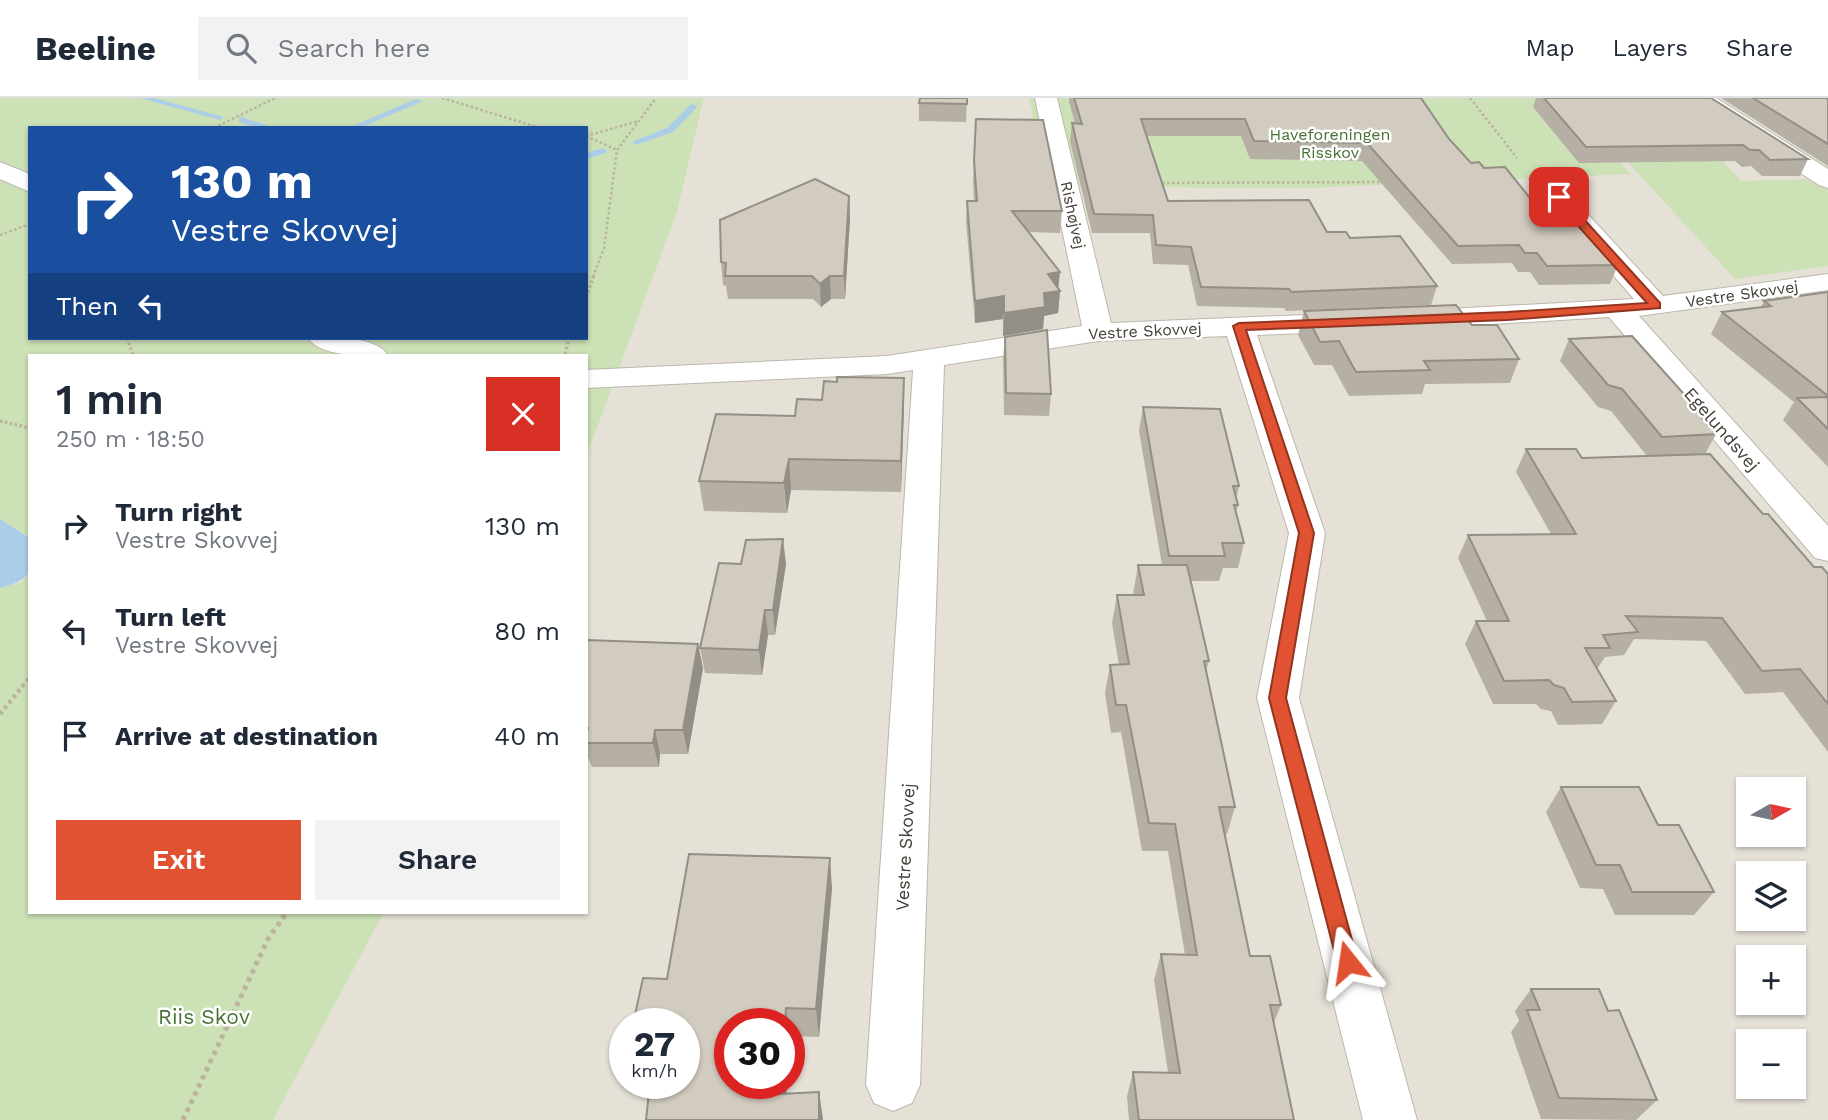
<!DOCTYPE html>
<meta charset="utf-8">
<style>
:root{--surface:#fff;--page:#f2f2f3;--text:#1f2937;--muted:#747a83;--line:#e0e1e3;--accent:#e05231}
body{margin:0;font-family:"Work Sans",sans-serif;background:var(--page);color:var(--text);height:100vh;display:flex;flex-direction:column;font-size:26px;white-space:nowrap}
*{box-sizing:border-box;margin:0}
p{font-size:23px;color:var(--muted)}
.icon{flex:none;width:38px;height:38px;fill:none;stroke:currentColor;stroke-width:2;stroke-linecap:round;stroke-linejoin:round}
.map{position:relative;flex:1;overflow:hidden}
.sheet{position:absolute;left:28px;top:256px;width:560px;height:560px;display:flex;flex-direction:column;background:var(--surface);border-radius:0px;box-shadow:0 2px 5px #0004}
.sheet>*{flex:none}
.top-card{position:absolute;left:28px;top:28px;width:560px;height:214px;border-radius:0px;box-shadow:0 2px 5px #0004;background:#1a4fa0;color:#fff;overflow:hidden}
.needle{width:46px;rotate:81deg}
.tools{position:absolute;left:1736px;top:679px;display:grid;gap:14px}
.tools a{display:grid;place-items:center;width:70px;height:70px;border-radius:0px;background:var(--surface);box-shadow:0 2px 5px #0004;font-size:35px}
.speed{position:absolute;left:609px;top:910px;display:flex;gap:14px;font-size:35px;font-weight:700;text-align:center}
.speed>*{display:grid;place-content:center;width:91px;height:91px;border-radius:50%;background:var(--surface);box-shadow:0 2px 5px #0004;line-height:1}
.speed small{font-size:18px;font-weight:400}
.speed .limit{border:10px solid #d22;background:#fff;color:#111}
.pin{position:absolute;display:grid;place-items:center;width:60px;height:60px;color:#fff;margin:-30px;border-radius:14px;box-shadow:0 4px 10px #0006}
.me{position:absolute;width:77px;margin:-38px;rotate:345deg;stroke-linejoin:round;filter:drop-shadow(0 0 5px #0008)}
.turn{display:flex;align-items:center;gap:24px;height:147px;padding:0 28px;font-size:32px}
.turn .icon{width:91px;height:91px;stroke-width:2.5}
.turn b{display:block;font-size:49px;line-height:60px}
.then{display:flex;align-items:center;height:66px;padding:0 28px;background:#0003;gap:14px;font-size:26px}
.round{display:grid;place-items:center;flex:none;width:74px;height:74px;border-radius:0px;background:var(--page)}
.summary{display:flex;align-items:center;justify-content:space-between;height:119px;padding:0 28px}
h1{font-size:42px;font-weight:600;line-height:52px}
.cta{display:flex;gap:14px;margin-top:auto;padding:14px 28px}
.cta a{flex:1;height:80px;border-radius:0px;background:var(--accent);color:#fff;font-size:28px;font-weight:600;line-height:80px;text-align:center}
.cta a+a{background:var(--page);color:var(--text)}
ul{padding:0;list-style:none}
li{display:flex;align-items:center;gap:21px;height:105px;padding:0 28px}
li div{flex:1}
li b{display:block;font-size:26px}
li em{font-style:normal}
header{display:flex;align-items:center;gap:42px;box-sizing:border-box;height:98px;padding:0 35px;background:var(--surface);border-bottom:2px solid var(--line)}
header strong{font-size:33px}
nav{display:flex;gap:38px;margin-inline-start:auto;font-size:24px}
.search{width:490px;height:63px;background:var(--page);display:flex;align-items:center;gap:18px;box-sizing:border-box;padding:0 24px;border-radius:0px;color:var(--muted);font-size:26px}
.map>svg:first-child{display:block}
.residential{fill:#e5e1d7;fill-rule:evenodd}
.green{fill:#cce1b6;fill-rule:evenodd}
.water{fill:#accde8}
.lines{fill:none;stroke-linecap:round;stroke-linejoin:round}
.stream{fill:#accde8;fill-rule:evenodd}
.minor-casing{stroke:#bcb7ac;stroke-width:2}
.path-far3{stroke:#bcb39f;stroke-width:2.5;stroke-dasharray:2.5 2.5;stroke-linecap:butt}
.path-far2{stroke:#bcb39f;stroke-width:3.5;stroke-dasharray:2.5 2.5;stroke-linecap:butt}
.path-far1{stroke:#bcb39f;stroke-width:4.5;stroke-dasharray:3.5 3.5;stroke-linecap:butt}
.path{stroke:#bcb39f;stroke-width:5;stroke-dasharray:4.5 4.5;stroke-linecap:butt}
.minor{fill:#fff;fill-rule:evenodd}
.wall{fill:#b5afa4}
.shaded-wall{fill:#938e86}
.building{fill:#d2cbbf;stroke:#938e86;stroke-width:2}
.route{fill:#e05231;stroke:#923520;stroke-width:2}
.labels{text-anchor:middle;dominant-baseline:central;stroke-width:5;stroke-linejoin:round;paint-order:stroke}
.far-park-label{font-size:16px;fill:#477032;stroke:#fff}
.far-street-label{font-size:16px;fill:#454038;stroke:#fff}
.street-label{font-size:18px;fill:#454038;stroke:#fff}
.near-park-label{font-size:21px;fill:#477032;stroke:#fff}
</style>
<header>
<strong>Beeline</strong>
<div class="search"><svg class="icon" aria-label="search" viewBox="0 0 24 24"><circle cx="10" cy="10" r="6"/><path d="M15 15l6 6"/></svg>Search here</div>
<nav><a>Map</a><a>Layers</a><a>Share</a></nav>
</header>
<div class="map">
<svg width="1828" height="1022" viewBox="0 0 1828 1022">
<rect width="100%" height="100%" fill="#f2efe8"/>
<!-- residential -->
<path class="residential" d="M704,0H1029L1049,89L1630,75L1561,0H1828V1022H273L384,814H586V360L677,114ZM1748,691H1794V737H1748ZM1748,775H1794V821H1748ZM1748,859H1794V905H1748ZM625,926H684V985H625ZM730,926H789V985H730ZM1748,943H1794V989H1748Z"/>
<!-- green -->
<g class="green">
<path d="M0,0H704L677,114L586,360V257H30V440L0,421ZM30,30H586V240H30Z"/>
<polygon points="1029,0 1561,0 1631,76 1309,90 1048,89"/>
<polygon points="1569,0 1708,63 1723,63 1741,83 1812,81 1828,91 1828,168 1735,181"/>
<polygon points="30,473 30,814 384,814 273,1022 0,1022 0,490 21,484"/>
</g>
<!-- water -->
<path class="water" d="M0,421L30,440C30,474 35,481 0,490Z"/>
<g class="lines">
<!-- stream -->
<g class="stream">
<polygon points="140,0 154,0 224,19 220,22"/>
<polygon points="416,1 423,3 360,30 348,30"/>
<polygon points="691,6 698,8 673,34 636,47 632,44 667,30"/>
<polygon points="242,19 269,28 270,30 257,30 239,24 239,20"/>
<polygon points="603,50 607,53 606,55 586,61 586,55"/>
</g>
<!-- minor casing -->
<g class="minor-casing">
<g id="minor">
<polygon points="1035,0 1057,0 1111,225 1352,215 1362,218 1367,224 1362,230 1352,233 1257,237 1325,435 1299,600 1417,1022 1363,1022 1257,600 1289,435 1227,238 1098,243 944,267 920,987 912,1005 893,1013 874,1005 866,987 913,272 887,276 586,290 586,272 887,258 1082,228"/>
<polygon points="1689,0 1716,0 1828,71 1828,90 1819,87 1692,5"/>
<polygon points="0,64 30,76 30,94 0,81"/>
<polygon points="1542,73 1551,76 1663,198 1828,176 1828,192 1639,218 1828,428 1828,463 1815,460 1609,219 1412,231 1402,228 1397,222 1402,216 1412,213 1634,201 1533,86 1529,81 1533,76"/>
<path d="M308,240C330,239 374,237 388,257C366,258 322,260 308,240Z"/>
</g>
</g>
<!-- path-far3 -->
<g class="path-far3">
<polyline points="442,0 540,30"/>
<polyline points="1470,0 1517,60"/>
<polyline points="214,30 275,0"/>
<polyline points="586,38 639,23"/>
<polyline points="586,38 617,52"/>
<polyline points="1157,85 1386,84"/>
<polyline points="0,137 30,126"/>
<polyline points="593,179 604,150 617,52 656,0"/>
</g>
<!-- path-far2 -->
<g class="path-far2">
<polyline points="586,199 594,177"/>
<polyline points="127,240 133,257"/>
<polyline points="565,256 569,240"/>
<polyline points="0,323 30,330"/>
</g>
<!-- path-far1 -->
<polyline class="path-far1" points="0,616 30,579"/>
<!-- path -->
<polyline class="path" points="183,1022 268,841 287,814"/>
<!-- minor -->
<use href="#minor" class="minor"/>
</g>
<!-- wall -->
<g class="wall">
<polygon points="967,0 966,24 919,23 919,5"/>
<polygon points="1069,0 1421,0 1449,41 1471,65 1484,70 1530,100 1618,167 1610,186 1539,187 1530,174 1518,174 1512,165 1452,166 1362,63 1250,61 1241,38 1146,38 1168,103 1327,134 1350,140 1437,188 1431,207 1286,213 1284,210 1197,208 1188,167 1153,166 1150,135 1092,135 1070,43 1072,25 1075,25 1069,4"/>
<polygon points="1536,0 1711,0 1808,61 1800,78 1762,78 1751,68 1742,69 1735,63 1579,65 1533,9"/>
<polygon points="1721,0 1828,0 1828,68"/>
<polygon points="974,62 1062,113 1060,135 1029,134 1060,193 1058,215 1044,218 1043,231 1003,238 1003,221 975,225 966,124 967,103 974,103 973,83"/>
<polygon points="849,98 850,120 845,201 831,201 821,209 813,201 728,201 726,188 723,187 721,164"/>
<polygon points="1828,194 1828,369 1783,322 1794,304 1711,236 1722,214 1761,209 1764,203"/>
<polygon points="1304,213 1472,227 1519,261 1510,285 1425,286 1422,296 1349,298 1332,267 1314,267 1298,237"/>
<polygon points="1005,239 1051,296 1049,318 1004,317 1003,260"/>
<polygon points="1569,241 1701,315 1700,317 1716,336 1705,356 1814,469 1828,476 1828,654 1783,594 1745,596 1706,543 1634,541 1624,557 1605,559 1597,571 1616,603 1602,626 1558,627 1551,613 1541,611 1536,606 1493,606 1465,546 1476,523 1487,523 1458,460 1468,437 1551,436 1516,374 1526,351 1582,360 1647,358 1611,313 1598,309 1560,263"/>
<polygon points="904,280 901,394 791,392 787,415 704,413 699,383 795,318 822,302"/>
<polygon points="1143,309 1239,388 1236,401 1238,407 1236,415 1244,445 1238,470 1223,470 1219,483 1190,483 1209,563 1206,573 1235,709 1227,736 1225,736 1250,858 1281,907 1274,924 1294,1022 1129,1022 1127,998 1133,974 1168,974 1154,882 1161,856 1185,857 1168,753 1142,753 1121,634 1111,635 1105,595 1110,567 1119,567 1112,525 1117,497 1133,497 1138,467 1162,467 1139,333"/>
<polygon points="786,466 775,537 768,537 762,577 705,575 700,550"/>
<polygon points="586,542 703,570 688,656 660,656 659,669 592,669 586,654"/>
<polygon points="1561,689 1714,794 1694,817 1615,817 1603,791 1580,790 1546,714"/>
<polygon points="832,790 819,939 790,938 789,954 789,926 730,926 787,996 819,994 823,1022 646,1022 649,995 634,996 630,985 684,985 667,881"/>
<polygon points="1531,891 1608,913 1657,1002 1636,1022 1541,1021 1511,934 1519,923 1515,913"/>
</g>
<!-- shaded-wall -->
<g class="shaded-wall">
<polygon points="849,98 850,120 845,201 844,178"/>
<polygon points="1060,174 1058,193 1060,193 1058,215 1044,218 1043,231 1003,238 1004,215 1044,195 1048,176"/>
<polygon points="830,178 831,201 821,209 820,186"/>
<polygon points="1004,198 1003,221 975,225 975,203"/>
<polygon points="904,280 904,310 901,394 901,363"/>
<polygon points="789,361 791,392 787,415 784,385"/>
<polygon points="783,441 786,466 775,537 773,512"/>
<polygon points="765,512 768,537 762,577 759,552"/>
<polygon points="698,546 703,570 688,656 683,632"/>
<polygon points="655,632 660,656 659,669 653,645"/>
<polygon points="830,760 832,790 819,939 816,911"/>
<polygon points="786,910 788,926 785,926"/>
<polygon points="781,985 787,985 785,1022 780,996"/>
<polygon points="819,994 823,1022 819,1022"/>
</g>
<!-- building -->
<g class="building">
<polygon points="920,0 967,0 967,6 919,5"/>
<polygon points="1074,0 1421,0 1449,41 1471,65 1479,64 1484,70 1505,69 1530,100 1562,100 1618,167 1547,168 1537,155 1525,155 1519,147 1458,148 1367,45 1254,43 1245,21 1141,21 1168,103 1309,102 1327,134 1346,134 1350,140 1400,138 1437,188 1291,194 1289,191 1201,189 1191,149 1156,147 1153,117 1094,116 1072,25 1082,26"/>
<polygon points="1544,0 1711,0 1808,61 1770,62 1759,52 1750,52 1743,47 1586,49"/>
<polygon points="1753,0 1828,0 1828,46"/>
<polygon points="976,21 1043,22 1062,113 1012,113 1060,174 1048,176 1060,193 1044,195 1045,209 1004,215 1004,198 975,203 967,103 977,103 974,62"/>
<polygon points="815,81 849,98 844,178 830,178 820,186 812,178 725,178 726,165 721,164 720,122"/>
<polygon points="1828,194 1828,298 1722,214 1771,208 1764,203"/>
<polygon points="1456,207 1472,227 1497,227 1519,261 1424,263 1430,272 1356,274 1339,243 1320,244 1304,213"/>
<polygon points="1047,232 1051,296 1006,295 1005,239"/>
<polygon points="1632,238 1701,315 1698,315 1716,336 1662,339 1622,291 1608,287 1569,241"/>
<polygon points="837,279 904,280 901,363 789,361 784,385 699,383 716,316 795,318 797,301 822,302 824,283 837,284"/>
<polygon points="1828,299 1828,331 1797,300"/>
<polygon points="1143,309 1220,311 1239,388 1233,388 1238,407 1234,407 1244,445 1222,445 1225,458 1169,458"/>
<polygon points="1526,351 1576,351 1582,360 1710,356 1763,416 1768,416 1814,469 1822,469 1828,476 1828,606 1800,571 1762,573 1722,520 1626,518 1638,534 1603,537 1610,550 1585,550 1616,603 1572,604 1564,590 1554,587 1549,582 1504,583 1476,523 1509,523 1468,437 1576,436"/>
<polygon points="783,441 773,512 765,512 759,552 700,550 719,465 741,466 746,442"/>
<polygon points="1138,467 1187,467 1209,563 1204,563 1235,709 1219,709 1250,858 1270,858 1281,907 1270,907 1294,1022 1139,1022 1133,974 1180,975 1161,856 1197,857 1175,726 1149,725 1126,607 1116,607 1110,567 1129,566 1117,497 1144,497"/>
<polygon points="586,542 698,546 683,632 655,632 653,645 586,645 586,638 588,630 586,630"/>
<polygon points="1561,689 1639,689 1658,727 1679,727 1714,794 1632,794 1620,767 1596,767"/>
<polygon points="689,756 830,760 816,911 786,910 785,926 730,926 730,985 781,985 780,996 819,994 819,1022 646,1022 650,985 684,985 684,926 633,926 643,880 667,881"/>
<polygon points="1531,891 1599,891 1608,913 1619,912 1657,1002 1559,1000 1527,912 1540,912"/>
</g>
<!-- route -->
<polygon class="route" points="1555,97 1562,97 1660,205 1660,210 1507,222 1246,232 1314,435 1286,600 1358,864 1355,870 1348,873 1340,870 1337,864 1269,600 1299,435 1233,228 1239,225 1507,214 1647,205 1555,102"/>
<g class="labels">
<!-- far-park labels -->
<g class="far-park-label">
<text x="1330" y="36">Haveforeningen<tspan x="1330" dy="18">Risskov</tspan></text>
</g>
<!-- far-street labels -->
<g class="far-street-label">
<text transform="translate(1073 117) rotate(78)">Rishøjvej</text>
<text transform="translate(1742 196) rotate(-8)">Vestre Skovvej</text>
<text transform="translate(1145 233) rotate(-3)">Vestre Skovvej</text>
</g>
<!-- street labels -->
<g class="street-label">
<text transform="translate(1722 331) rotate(49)">Egelundsvej</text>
<text transform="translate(905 749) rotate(-87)">Vestre Skovvej</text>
</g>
<!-- near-park labels -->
<g class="near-park-label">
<text x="204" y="918">Riis Skov</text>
</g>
</g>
</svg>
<div class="tools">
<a><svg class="needle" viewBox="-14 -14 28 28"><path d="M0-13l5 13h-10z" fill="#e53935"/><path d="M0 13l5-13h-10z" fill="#747a83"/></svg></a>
<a><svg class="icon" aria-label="layers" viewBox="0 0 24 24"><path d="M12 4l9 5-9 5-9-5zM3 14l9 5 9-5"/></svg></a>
<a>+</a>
<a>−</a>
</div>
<div class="speed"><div>27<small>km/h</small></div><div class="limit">30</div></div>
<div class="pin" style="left:1559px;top:99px;background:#d93025"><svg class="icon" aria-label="arrive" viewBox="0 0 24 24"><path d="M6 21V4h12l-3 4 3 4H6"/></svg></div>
<svg class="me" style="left:1348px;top:864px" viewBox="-20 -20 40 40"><path d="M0-17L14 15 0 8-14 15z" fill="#e05231" stroke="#fff" stroke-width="4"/></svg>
<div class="top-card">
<div class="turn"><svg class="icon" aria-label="right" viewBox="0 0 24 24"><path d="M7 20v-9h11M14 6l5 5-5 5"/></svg><div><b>130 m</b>Vestre Skovvej</div></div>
<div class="then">Then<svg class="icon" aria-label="left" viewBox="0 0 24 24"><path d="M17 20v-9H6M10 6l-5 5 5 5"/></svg></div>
</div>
<section class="sheet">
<div class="summary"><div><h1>1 min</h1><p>250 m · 18:50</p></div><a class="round" style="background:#d93025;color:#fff"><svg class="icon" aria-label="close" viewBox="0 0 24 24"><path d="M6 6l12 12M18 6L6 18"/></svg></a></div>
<ul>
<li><svg class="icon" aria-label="right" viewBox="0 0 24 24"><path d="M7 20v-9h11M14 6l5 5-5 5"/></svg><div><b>Turn right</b><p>Vestre Skovvej</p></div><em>130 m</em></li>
<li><svg class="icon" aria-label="left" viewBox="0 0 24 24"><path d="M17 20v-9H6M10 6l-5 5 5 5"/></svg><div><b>Turn left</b><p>Vestre Skovvej</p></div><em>80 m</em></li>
<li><svg class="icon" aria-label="arrive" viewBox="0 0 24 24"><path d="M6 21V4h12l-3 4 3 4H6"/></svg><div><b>Arrive at destination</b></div><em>40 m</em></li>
</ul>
<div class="cta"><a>Exit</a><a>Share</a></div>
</section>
</div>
